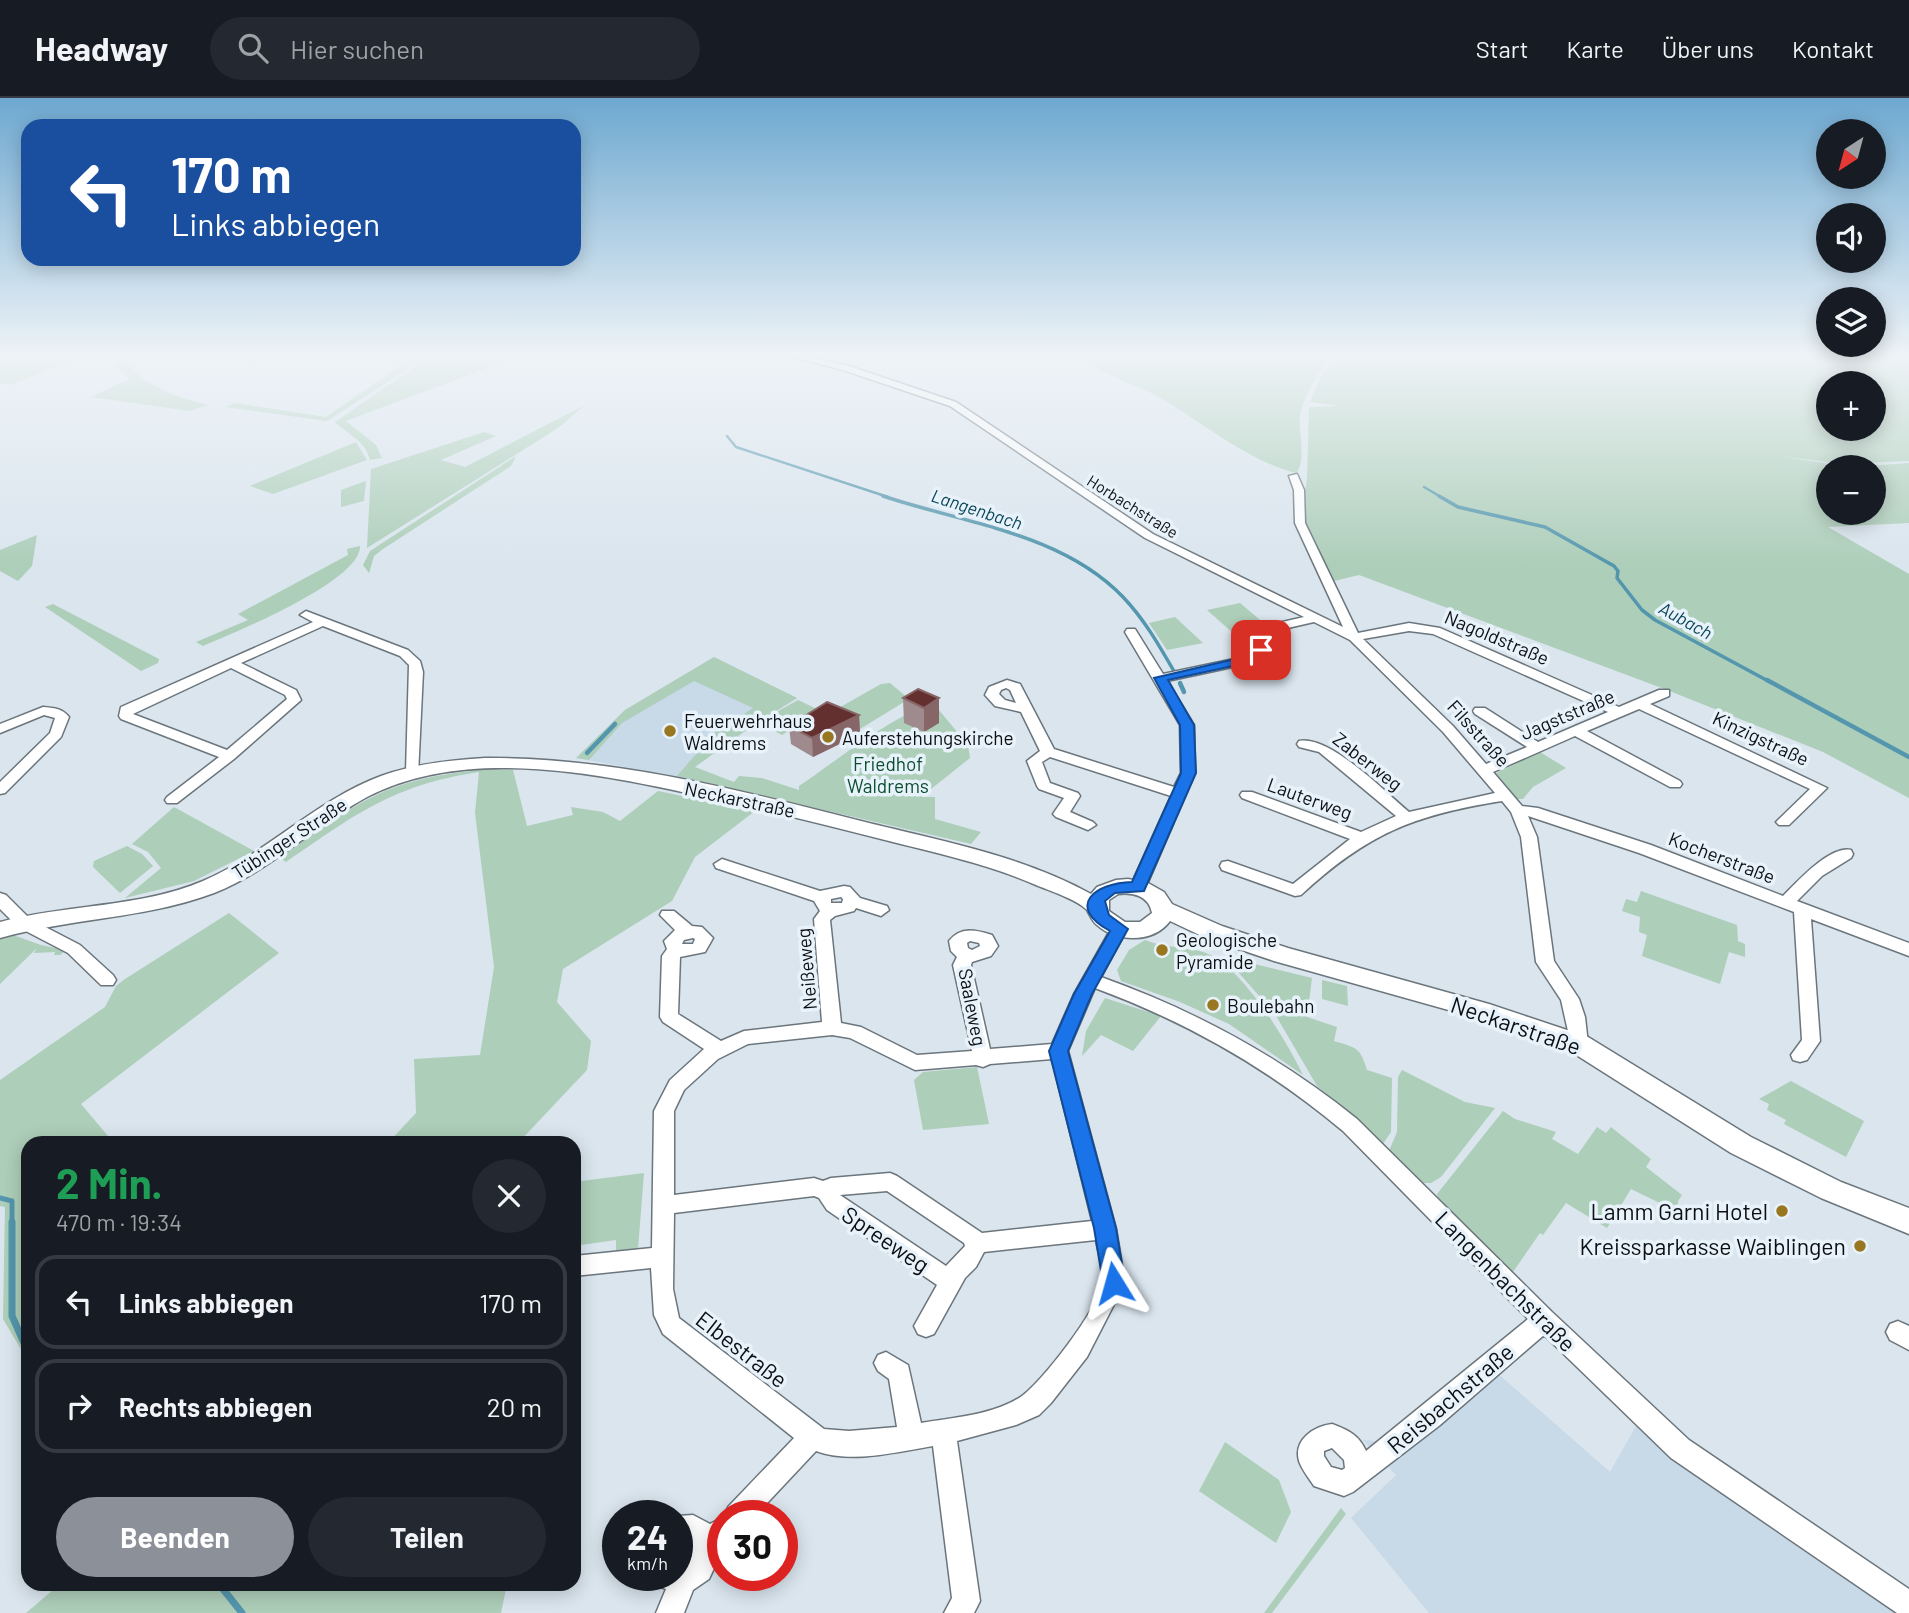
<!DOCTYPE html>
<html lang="de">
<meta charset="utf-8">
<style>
:root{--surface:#171b24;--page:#242831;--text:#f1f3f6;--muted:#9ea1a6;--line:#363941;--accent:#8c9099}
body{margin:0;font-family:Barlow,sans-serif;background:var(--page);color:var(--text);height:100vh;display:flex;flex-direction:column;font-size:26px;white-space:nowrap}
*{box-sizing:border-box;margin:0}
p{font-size:23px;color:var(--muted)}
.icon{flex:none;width:38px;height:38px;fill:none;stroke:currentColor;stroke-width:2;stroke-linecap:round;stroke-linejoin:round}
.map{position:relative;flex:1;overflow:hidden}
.details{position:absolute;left:21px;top:1038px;width:560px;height:455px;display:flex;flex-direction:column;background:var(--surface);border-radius:21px;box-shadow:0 4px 18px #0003}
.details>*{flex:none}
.top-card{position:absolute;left:21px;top:21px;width:560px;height:147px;border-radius:21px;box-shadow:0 4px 18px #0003;background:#1a4fa0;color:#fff;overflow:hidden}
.needle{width:46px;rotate:216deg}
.fabs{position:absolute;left:1816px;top:21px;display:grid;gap:14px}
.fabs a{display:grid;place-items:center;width:70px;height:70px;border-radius:50%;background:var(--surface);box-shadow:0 4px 18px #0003;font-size:35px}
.speed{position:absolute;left:602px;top:1402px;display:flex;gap:14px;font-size:35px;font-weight:700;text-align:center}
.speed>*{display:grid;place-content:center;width:91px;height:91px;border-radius:50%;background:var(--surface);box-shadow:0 4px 18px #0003;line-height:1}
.speed small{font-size:18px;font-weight:400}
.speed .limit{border:10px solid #d22;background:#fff;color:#111}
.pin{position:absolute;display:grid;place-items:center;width:60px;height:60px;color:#fff;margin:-30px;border-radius:14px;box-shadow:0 4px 10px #0006}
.me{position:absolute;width:77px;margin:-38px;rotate:352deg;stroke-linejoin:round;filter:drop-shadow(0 0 5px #0008)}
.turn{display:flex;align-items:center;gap:24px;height:147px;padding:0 35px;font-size:32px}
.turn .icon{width:91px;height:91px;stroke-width:2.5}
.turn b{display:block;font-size:49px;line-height:60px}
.round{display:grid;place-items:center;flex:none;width:74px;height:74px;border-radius:37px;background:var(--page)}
.summary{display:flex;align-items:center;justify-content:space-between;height:119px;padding:0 35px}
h1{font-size:42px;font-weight:700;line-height:52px;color:#1e9e55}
.button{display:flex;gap:14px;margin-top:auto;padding:14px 35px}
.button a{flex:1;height:80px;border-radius:42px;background:var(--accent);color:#fff;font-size:28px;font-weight:700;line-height:80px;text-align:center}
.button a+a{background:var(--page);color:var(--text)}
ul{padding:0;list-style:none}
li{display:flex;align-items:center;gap:21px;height:94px;margin:0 14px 10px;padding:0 21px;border:4px solid var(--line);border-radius:21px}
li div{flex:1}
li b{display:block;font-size:26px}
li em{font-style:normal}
header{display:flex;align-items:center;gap:42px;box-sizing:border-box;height:98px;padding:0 35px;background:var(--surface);border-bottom:2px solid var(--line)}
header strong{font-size:33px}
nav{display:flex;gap:38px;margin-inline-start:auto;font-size:24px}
.search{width:490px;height:63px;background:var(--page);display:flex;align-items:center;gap:18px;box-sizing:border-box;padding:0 24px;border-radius:38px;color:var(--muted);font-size:26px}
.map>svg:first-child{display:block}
.built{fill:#c8d9e7}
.green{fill:#adceb9;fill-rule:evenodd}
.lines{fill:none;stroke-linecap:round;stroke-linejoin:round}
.stream-far4{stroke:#5496ad;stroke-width:2.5}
.stream-far3{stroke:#5496ad;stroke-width:3.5}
.stream-far2{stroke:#5496ad;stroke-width:4.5}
.stream-far1{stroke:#5496ad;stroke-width:5}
.stream{stroke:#5496ad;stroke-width:7}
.minor-casing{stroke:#6b757c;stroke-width:3}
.tertiary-casing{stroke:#6b757c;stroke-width:3}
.minor{fill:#fff;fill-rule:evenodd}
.tertiary{fill:#fff;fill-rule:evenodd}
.wall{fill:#9f8a8e}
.shaded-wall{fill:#876668}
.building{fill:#64302f;stroke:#876668;stroke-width:2}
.route{fill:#1a73e8;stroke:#114b97;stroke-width:2}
.poi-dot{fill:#987720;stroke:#e8f2fb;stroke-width:2.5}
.labels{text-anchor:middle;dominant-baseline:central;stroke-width:7;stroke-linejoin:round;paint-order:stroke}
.far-street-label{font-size:16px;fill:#0d1013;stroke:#e8f2fb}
.far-water-label{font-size:18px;font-style:italic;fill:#0b4758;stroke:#e8f2fb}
.street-label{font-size:19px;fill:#0d1013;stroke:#e8f2fb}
.poi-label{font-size:19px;fill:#0d1013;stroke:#e8f2fb;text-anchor:start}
.park-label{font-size:19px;fill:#0b4e2e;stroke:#e8f2fb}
.near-street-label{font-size:23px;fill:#0d1013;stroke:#e8f2fb}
.near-poi-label{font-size:23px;fill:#0d1013;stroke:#e8f2fb;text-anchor:end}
</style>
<header>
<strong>Headway</strong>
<div class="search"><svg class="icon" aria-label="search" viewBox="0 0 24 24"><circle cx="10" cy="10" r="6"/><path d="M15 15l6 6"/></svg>Hier suchen</div>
<nav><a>Start</a><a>Karte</a><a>Über uns</a><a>Kontakt</a></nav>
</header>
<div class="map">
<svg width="1909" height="1515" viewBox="0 0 1909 1515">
<rect width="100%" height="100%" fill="#dae5ee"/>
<!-- built -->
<g class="built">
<polygon points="714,559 797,600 721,648 681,679 576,660 625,612"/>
<polygon points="1480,1260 1610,1374 1636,1328 1909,1515 1429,1515 1351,1420 1396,1377 1363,1342 1377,1343"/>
</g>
<!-- green -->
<g class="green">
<polygon points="16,255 92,255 10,287 0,285 0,261"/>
<polygon points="419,255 433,255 327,323 225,309 235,305 326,319"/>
<path d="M435,255H478L501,265L346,323L376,347L382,360L370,362C365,342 348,337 335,324Z"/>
<path d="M1081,255H1335C1320,273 1305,293 1300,317C1298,333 1307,364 1296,375C1245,362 1200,322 1155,297C1132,285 1097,276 1081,255Z"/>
<path d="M1341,255H1909V363L1843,366L1779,358L1850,369L1909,365V425L1828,429L1909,476V700L1823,654L1667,592L1359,477L1334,483L1301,418L1307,380L1309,309L1338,308L1310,304L1322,276ZM1829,285H1874V331H1829V303H1816L1829,302ZM1829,369H1874V415H1829Z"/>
<path d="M125,263C147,289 175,299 208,307L190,313L91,299L129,281L114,265Z"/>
<polygon points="585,307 558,330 367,450 371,371 484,334 496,338 441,362 465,369"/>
<polygon points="356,344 367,362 273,396 250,388"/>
<polygon points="516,358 511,368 383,451 374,458 369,475 363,467 370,453"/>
<polygon points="366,383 364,403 341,409 341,392"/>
<polygon points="37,437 32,468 18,483 0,473 0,452"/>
<path d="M360,448C361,483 234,535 203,548L196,544L248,522L238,516L348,457L347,451Z"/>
<polygon points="1240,505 1266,527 1233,535 1207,512"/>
<polygon points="53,506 159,561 158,565 141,573 45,509"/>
<polygon points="1175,519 1203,545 1167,552 1149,525"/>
<path d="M714,559L797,600L762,622L798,602L821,613L782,637L758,624L695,669L734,684L739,678L762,680L799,692V688C835,664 895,615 934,606L968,647L970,660L921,699H935V721L981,734L971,746L677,678L697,655L703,656L708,649L702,648L709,639L753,610L694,583L622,625L589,662L576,660L625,612Z"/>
<polygon points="890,585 909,601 860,631 828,616 881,586"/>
<polygon points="1540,654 1566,670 1533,689 1523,701 1517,701 1496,675"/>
<path d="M480,672H513L527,728L573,717L571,709L603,714L620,723L658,693L755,713L695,759L672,803L563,871L557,904L591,943L587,972L518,1045H388L416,1015L414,961L480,957L494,869L475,715L479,674C393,687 356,716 286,764L280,760C355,706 384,681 480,672Z"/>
<polygon points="174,709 254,753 194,783 125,800 161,770 148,754 132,746"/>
<polygon points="127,748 142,756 153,768 120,795 93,769 94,763"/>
<polygon points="1641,793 1737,827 1738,843 1745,846 1745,859 1729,854 1720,886 1642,858 1647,837 1639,834 1640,819 1622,813 1626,801 1637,804"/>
<polygon points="229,815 279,855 81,1006 114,1045 28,1045 28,1263 3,1221 5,1109 0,1108 0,982 105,909 116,888 125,881"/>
<polygon points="13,837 41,847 66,852 60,857 54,857 55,854 34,855 37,850 0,886 0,840"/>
<path d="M1145,842C1163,850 1184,848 1203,854C1240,865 1287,943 1303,977L1229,926L1180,904L1121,883L1117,872L1129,852Z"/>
<path d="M1234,861L1312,880L1307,919L1337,929L1334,943C1357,950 1360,949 1367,972L1392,980L1391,1034L1383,1046L1317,988L1275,916L1230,865Z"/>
<polygon points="1322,882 1347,888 1348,908 1322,901"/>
<polygon points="1105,900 1161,918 1133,953 1101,937 1082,958 1086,933"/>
<polygon points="977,969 989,1026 923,1032 914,982 923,974"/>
<polygon points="1402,972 1465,1004 1495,1010 1441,1079 1431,1085 1421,1085 1389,1053 1397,1034 1398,979"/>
<polygon points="1791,983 1864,1023 1846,1059 1784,1026 1786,1022 1767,1012 1769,1006 1759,1001"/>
<polygon points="1503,1013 1515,1021 1556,1034 1552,1041 1578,1056 1597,1029 1606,1035 1611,1029 1651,1061 1646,1069 1682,1097 1678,1103 1678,1114 1631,1091 1607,1130 1566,1105 1543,1137 1540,1135 1513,1174 1438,1102 1437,1096"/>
<polygon points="644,1075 638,1151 616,1155 616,1142 574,1148 574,1084"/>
<polygon points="1225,1344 1279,1382 1291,1414 1276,1445 1199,1393"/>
<polygon points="1341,1410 1346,1416 1272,1515 1264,1515"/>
<polygon points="60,1486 507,1486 501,1515 26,1515"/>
</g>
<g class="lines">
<!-- stream-far4 -->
<g class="stream-far4">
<polyline points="727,338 736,349 888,399"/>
<polyline points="1424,389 1441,399"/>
</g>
<!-- stream-far3 -->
<g class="stream-far3">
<path d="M883,398C963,425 1062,435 1123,499C1145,522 1160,549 1175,575"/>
<polyline points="1439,398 1458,409 1545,429 1614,468 1618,473 1617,480 1642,512 1655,522 1770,584"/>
</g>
<!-- stream-far2 -->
<g class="stream-far2">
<polyline points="1767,582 1909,659"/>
<polyline points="1180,585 1184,594"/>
<polyline points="587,655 615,626"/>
</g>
<!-- stream-far1 -->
<polyline class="stream-far1" points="0,1100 12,1103 12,1125"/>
<!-- stream -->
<g class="stream">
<polyline points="12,1124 12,1218 28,1254"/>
<polyline points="219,1486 242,1515"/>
</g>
<!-- minor casing -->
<g class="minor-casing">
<g id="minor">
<path d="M779,255H791L849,268L956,304L1153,436L1343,529L1295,425L1294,392L1289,378L1297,376L1304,392L1305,425L1358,535L1409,525L1440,530L1619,609L1659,592H1669V598L1650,606L1827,690L1789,727H1779L1776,724L1779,721L1810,691L1639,611L1587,633L1680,683L1682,686L1680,689H1670L1575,638L1493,674L1522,708L1538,710L1651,747L1783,798C1797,784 1830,747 1851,752L1853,756L1851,760L1822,778L1797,803L1909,845V858L1811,821L1820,943L1807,962L1800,964L1793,962L1791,957L1802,942L1794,814L1639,755L1528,718L1537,739L1554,863L1579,901L1585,919L1588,946L1586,951L1579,953L1572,951L1561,902L1536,864L1521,739L1511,714L1502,703C1413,717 1367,736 1301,797L1295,798L1222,772L1220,768L1222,764L1228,763L1293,786L1350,741L1242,700L1240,697L1242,694H1252L1361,734L1396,718L1319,654L1299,649L1297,646L1299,643C1330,637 1385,694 1409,714L1495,695L1443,634L1350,542L1314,524L1253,538L1267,552V557L1261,563L1167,583L1194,627L1195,675L1146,789L1138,794L1132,793L1130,789L1171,698L1050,659L1042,664L1050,685L1078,695L1080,698L1070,714L1093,724L1096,727L1088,732L1056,719L1053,716L1064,700L1039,691L1037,688L1027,663L1040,653L1021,614L995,608L985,597L989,589L1007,582L1020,586L1054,651L1174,689L1181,675L1180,627L1125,534L1127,531H1135L1163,576L1253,557L1255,553L1242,541V533L1304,519L1145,440L950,308L843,272ZM1409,533L1433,536L1608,614L1538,644L1485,610H1475L1473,613L1475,616L1527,649L1486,666L1453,628L1363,541ZM1006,590L1010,592L1016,605L1005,602L999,596L1001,592Z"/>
<path d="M306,513L408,552L420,563L423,574L418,677L413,678L406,674L409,567L400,558L323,528L241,565L296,592L301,602L234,661L177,705H167L165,702L167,699L219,659L121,621L119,618L121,609L313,524L300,517ZM231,570L285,597L287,601L227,652L133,616Z"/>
<path d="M43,609C54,610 62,610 69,619L61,639L5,695L0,696V684L50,635L55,620L44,617L0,635V626Z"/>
<path d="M722,761L820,793L844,788L850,789L860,800L887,808L889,812L881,818L856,810L854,813L835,818L830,822L841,925L861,929L917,957L972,953L953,867L957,859L951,853L949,843C961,828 976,832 992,837L998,848L991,858L972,864L971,867L990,951L1052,946L1074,896L1113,827H1125L1127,831L1101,879C1196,913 1279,958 1357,1021L1552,1214L1689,1342L1909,1491V1515H1897L1671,1360L1544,1237L1440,1327L1353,1394L1344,1398L1314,1388C1309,1380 1302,1372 1299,1363C1293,1342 1314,1328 1332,1326C1348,1332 1359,1337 1366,1353L1528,1221L1343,1033C1268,970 1187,924 1095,890L1068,953L1116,1131L1125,1185L1087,1259L1051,1305L1039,1317L1016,1327L957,1343L980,1503L974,1515H944L952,1500L933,1348C896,1354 852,1366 816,1353L755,1418H724L728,1409L794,1340L663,1236L654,1217L651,1170L574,1178V1158L652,1150L654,1013L670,982L704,951L663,924L660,919L662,858L667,851L664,843L675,832L660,817L662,813H674L692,828L702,829L713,840L705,854L680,859L678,916L721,943L744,933L822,924L814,821L820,813L814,803L716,770L714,766ZM841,799L843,801L842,805H831V801ZM693,840L695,841L693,846H682L684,842ZM970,843L979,845L980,848L972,852L968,850L967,845ZM832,937L850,940L915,972L976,967L983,969L990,966L1052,961L1092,1123L982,1135L897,1078L890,1075L831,1080L823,1083L814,1080L674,1097V1013L684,992L718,961L748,946ZM887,1093L964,1145L965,1148L946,1168L840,1097ZM814,1098L819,1100L827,1112L937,1187L914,1228L918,1236L926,1239L934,1236L965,1180L976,1169L984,1154L1096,1142C1098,1154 1104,1171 1103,1184C1101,1207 1040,1288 1019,1300C992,1317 952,1320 921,1325L908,1267L886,1254L878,1257L874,1265L878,1273L889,1281L897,1329L849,1333L824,1331L679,1220L673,1191L674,1115ZM1332,1350L1344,1362L1345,1370L1342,1372L1331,1369L1324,1358V1353Z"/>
<polygon points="0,795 6,797 30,821 80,847 113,877 116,882 113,887 101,887 68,855 18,829 0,811"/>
<polygon points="1898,1223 1909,1228 1909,1252 1890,1242 1886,1234 1890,1226"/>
<polygon points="693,1417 710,1426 723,1419 723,1451 709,1481 693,1492 684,1515 656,1515 666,1491 655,1487 652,1477 677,1477 677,1468 684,1468 692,1458 692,1445 677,1444 677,1418"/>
</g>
</g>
<!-- tertiary casing -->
<g class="tertiary-casing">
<path id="tertiary" d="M485,660C616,659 747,694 873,726C947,744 1024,759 1091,796L1097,789L1116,782L1128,781L1148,785L1164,794L1172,806L1222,828L1288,850L1489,906L1588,939L1751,1039L1841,1084L1909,1110V1136L1821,1100L1731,1055L1570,953L1484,922L1274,863L1206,840L1170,823C1154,845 1117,845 1097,827C1092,823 1090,817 1087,812C1076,801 1050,793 1036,787C990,767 941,756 893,744C842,731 792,718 741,707C628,682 476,642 367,699C314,728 270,773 214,795C145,821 70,820 0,840V824C66,806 140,810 203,783C266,756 316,702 381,678C414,666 450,662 485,660ZM1118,796C1133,794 1149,798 1152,815L1140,824H1125L1109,813V802Z"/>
</g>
<!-- minor -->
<use href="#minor" class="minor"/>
<!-- tertiary -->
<use href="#tertiary" class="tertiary"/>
</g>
<!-- wall -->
<g class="wall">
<polygon points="903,600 939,600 939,625 924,634 904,625"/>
<polygon points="859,617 860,636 813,659 791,646 789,628"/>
</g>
<!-- shaded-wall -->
<g class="shaded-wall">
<polygon points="939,600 939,625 924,634 924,610"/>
<polygon points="859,617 860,636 813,659 812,640"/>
</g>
<!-- building -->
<g class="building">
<polygon points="918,591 939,600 924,610 903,600"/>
<polygon points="827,604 859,617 812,640 789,628"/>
</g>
<!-- sky -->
<linearGradient id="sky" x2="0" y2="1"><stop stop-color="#6da8d0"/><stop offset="0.55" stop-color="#eef3f7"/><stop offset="1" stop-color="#eef3f7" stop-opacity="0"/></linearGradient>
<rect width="1909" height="467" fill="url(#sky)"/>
<!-- route -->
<path class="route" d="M1257,549L1268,552L1261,562L1168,582L1194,627L1196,675L1144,793L1115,795L1105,803L1109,817L1128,831L1092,896L1068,953L1116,1130L1125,1185L1122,1192L1114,1195L1106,1192L1103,1185L1094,1130L1049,953L1074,896L1110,833C1065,808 1095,785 1132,784L1181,675L1180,627L1154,580L1252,557Z"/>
<!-- markers -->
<g class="poi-dot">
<circle cx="670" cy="633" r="7"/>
<circle cx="828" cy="639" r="7"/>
<circle cx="1162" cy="852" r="7"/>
<circle cx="1213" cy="907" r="7"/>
<circle cx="1782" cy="1113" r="7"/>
<circle cx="1860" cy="1148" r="7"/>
</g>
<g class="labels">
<!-- far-street labels -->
<g class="far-street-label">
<text transform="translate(1133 408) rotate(32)">Horbachstraße</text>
</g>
<!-- far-water labels -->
<g class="far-water-label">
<text transform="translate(977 411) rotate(18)">Langenbach</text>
<text transform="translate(1686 522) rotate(29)">Aubach</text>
</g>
<!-- street labels -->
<g class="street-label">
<text transform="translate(1497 539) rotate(23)">Nagoldstraße</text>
<text transform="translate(1567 616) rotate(-23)">Jagststraße</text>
<text transform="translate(1479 635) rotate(48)">Filsstraße</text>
<text transform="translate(1761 640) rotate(25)">Kinzigstraße</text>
<text transform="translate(1368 663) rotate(38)">Zaberweg</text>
<text transform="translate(1310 700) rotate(20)">Lauterweg</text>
<text transform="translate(740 701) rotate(12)">Neckarstraße</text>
<text transform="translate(289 740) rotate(-33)">Tübinger Straße</text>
<text transform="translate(1722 759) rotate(21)">Kocherstraße</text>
<text transform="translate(806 871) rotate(-95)">Neißeweg</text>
<text transform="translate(973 909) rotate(79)">Saaleweg</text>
</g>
<!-- poi labels -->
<g class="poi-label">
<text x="684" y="622">Feuerwehrhaus<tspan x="684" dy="22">Waldrems</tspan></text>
<text x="842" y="639">Auferstehungskirche</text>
<text x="1176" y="841">Geologische<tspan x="1176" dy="22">Pyramide</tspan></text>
<text x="1227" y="907">Boulebahn</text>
</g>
<!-- park labels -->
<g class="park-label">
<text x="888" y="665">Friedhof<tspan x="888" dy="22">Waldrems</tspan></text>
</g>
<!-- near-street labels -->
<g class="near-street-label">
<text transform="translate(1516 927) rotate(19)">Neckarstraße</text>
<text transform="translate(886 1141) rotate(34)">Spreeweg</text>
<text transform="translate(1506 1183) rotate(45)">Langenbachstraße</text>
<text transform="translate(742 1251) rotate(38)">Elbestraße</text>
<text transform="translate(1450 1300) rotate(-40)">Reisbachstraße</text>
</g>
<!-- near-poi labels -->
<g class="near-poi-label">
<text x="1768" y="1113">Lamm Garni Hotel</text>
<text x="1846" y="1148">Kreissparkasse Waiblingen</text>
</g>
</g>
</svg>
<div class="fabs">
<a><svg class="needle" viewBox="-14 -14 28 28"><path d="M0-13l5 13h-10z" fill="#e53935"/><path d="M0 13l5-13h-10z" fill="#9ea1a6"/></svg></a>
<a><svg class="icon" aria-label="sound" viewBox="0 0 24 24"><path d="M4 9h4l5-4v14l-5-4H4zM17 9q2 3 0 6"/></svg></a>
<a><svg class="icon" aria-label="layers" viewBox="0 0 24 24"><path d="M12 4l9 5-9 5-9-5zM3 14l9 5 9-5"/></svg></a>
<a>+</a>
<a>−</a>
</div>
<div class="speed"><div>24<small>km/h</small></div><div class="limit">30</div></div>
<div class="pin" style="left:1261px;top:552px;background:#d93025"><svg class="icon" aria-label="arrive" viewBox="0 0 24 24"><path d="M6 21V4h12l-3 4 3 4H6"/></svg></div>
<svg class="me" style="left:1114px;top:1185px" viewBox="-20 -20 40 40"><path d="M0-17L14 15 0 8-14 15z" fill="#1a73e8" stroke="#fff" stroke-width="4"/></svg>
<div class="top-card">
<div class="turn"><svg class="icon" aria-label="left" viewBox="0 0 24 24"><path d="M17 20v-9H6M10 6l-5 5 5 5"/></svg><div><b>170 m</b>Links abbiegen</div></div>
</div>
<section class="details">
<div class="summary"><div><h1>2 Min.</h1><p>470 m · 19:34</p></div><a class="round"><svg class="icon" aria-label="close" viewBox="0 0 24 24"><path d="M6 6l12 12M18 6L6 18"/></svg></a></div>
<ul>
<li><svg class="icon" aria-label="left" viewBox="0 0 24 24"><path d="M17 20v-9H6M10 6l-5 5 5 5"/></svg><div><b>Links abbiegen</b></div><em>170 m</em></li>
<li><svg class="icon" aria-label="right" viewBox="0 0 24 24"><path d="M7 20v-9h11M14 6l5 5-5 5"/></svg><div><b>Rechts abbiegen</b></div><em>20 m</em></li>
</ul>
<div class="button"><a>Beenden</a><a>Teilen</a></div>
</section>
</div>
